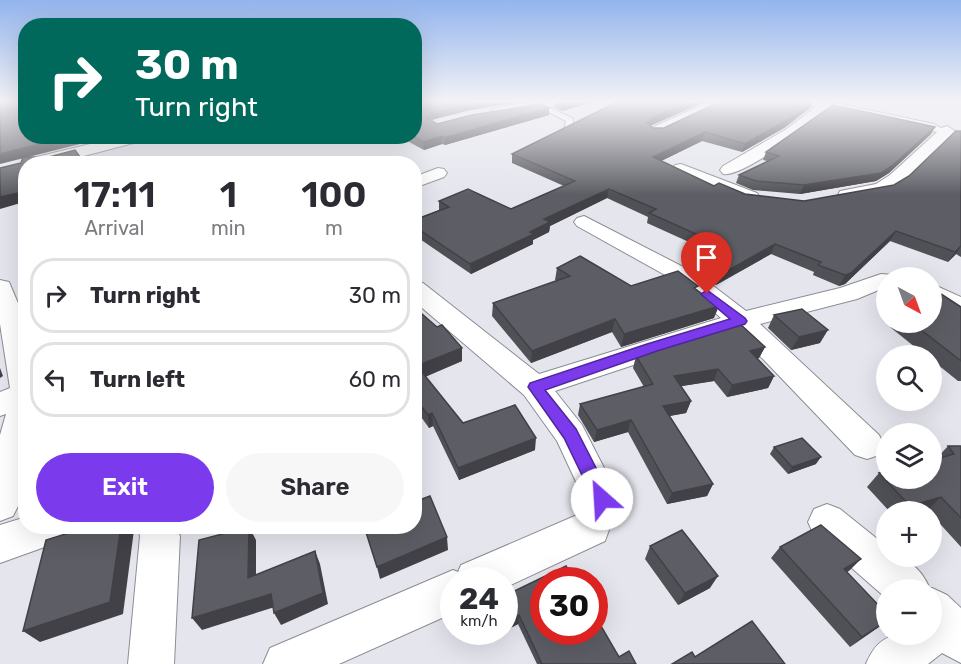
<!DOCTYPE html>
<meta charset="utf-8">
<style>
:root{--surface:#fff;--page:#f7f7f7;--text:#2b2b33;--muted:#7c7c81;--line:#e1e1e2;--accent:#7c3aed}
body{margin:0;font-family:Rubik,sans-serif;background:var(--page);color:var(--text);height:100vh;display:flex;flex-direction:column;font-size:22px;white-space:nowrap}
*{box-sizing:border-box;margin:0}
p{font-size:20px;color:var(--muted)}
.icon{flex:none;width:33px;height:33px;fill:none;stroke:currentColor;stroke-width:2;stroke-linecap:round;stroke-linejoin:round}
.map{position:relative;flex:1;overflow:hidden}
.sheet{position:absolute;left:18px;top:156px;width:404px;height:378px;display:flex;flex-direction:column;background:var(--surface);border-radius:24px;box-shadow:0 6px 24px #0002}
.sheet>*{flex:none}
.top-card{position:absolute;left:18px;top:18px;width:404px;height:126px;border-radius:24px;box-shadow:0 6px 24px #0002;background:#00695c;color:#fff;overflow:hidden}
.needle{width:39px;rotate:139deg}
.buttons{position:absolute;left:876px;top:267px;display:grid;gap:12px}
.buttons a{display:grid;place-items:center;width:66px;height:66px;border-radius:50%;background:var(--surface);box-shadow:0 6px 24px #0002;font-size:30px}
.speed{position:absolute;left:440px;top:567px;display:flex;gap:12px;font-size:30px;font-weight:700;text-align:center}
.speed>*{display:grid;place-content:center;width:78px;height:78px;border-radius:50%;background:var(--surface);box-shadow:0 6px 24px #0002;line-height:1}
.speed small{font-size:15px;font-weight:400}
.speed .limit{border:9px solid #d22;background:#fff;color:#111}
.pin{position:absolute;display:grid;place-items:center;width:51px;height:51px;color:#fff;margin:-62px -26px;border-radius:50% 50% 50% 0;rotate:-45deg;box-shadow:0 0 6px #0007}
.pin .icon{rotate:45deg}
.me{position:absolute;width:66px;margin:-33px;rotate:334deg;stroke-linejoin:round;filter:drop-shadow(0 0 4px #0008)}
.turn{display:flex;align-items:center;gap:21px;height:126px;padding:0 18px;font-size:27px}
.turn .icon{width:78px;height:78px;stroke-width:2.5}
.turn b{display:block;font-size:42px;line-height:51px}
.eta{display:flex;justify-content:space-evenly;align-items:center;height:102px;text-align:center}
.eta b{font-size:36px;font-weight:600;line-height:42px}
.cta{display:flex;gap:12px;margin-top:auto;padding:12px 18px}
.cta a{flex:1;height:69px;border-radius:36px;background:var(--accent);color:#fff;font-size:24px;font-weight:600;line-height:69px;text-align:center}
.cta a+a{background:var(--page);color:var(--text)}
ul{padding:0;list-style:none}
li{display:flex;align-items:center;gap:18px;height:75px;margin:0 12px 9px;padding:0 6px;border:3px solid var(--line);border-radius:24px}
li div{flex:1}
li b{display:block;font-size:22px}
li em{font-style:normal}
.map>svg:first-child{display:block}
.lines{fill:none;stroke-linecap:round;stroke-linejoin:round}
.service-casing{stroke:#8c8d94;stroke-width:2}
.minor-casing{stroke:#8c8d94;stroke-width:2}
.service{fill:#fff;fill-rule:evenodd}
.minor{fill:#fff;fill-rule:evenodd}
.wall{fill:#505057}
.shaded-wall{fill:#414147}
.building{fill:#5d5d65;stroke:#414147;stroke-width:1.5}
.route{fill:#7c3aed;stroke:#51269a;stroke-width:1.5}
</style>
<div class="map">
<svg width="961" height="664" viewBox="0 0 961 664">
<rect width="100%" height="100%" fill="#e5e5ee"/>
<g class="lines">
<!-- service casing -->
<g class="service-casing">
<polygon id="service" points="535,103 539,103 572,118 574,124 571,131 564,129 566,121 535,105"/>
</g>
<!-- minor casing -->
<g class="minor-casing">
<g id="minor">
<polygon points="530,102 560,102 553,106 498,115 491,111 498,107"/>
<polygon points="709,102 726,102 661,134 651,134 648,131 651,128"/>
<path d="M803,102H831L934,124L941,128L947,126L955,131L902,183L889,192L847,201L840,199L838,195L840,191L876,184L890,175L937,132L830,110C812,124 742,178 723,174L720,170L723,166L785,130L816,107L805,105Z"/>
<polygon points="123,136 151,136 149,139 53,164 26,164 26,168 21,164 24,160"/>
<polygon points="681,164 757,193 760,197 757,201 743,201 675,173 672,169 675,165"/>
<polygon points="438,168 444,169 447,173 444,177 414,188 414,177"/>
<polygon points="584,216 699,275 746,311 840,288 881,274 894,275 896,278 886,278 886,287 857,299 760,324 879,435 884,445 879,455 867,459 855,455 736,331 555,391 582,425 620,499 605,541 504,588 504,580 453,580 453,613 339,664 263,664 270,648 453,570 458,572 461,565 577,515 584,499 557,441 524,395 414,301 414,281 423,283 539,374 721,318 683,285 577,226 574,222 577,218"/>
<polygon points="0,280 9,282 26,322 26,471 19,504 13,516 0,521 0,435 6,414 0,416 0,392 10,388 0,324"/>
<polygon points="932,284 961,297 961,316 952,314 932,301"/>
<path d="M827,504L840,509L886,546V556C908,556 922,570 930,589L932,588L947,595L961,608V663L942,653L928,664H866C880,630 899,634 932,634V590H886V598L814,535L808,522L814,509Z"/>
<polygon points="26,517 26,526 72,526 67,539 0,563 0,525"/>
<polygon points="137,526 175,526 180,536 174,664 128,664 140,536"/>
</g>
</g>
<!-- service -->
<use href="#service" class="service"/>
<!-- minor -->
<use href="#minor" class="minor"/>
</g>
<!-- wall -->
<g class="wall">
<polygon points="414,102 520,102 470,110 431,120 437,124 549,108 549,115 445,145 442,144 424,150 398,136 414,136"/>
<polygon points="555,102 593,102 562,111 555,108"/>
<polygon points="616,102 704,102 650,126 653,128 664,128 719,102 813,102 810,108 784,128 742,152 702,141 661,161 714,186 745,194 804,201 894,185 909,176 961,131 961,257 956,254 948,262 890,241 845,284 839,286 813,275 814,272 771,254 716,285 701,274 703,267 700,266 704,256 711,252 647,223 648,217 607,198 550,226 549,232 533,240 533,244 471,274 414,235 414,220 439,210 439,201 511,209 564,186 512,163 512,154"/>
<polygon points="935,127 931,134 889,173 876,181 800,194 753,190 736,183 739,175 767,161 763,160 766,152"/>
<polygon points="557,268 631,286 697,289 714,318 621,347 612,332 531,363 492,316 493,303 557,281 555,280"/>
<polygon points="414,307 462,361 425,377 463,423 535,450 459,480 433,426 429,428 414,407"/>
<polygon points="961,307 961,381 958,381 932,360 932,356 926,356 890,327 893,322 932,322"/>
<polygon points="774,315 820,343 791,350 768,328"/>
<polygon points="765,347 759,358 757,359 774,376 768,388 727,397 714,381 681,386 691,401 686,413 669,416 713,484 707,496 667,504 628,432 594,442 578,415 580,404 644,387 633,368 636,356"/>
<polygon points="948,446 961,446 961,547 932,515 932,512 927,511 924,512 890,512 867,487 879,473 936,459"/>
<polygon points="774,447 816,464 788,474 770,454"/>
<polygon points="650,546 710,588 678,605 645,559"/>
<polygon points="780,547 850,570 847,572 886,621 850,647 771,558"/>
<polygon points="504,596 619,657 636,664 537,664 518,624 483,643 479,632 504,632"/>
</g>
<!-- shaded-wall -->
<g class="shaded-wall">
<polygon points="479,102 520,102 470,110 431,120 428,126 427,118 431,113"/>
<polygon points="571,102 593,102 562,111 562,104"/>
<polygon points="689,102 704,102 650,126 647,123 652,118"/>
<polygon points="812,102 813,102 810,108 784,128 742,152 745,144"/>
<polygon points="549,108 549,115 445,145 444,138"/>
<polygon points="935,127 931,134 889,173 876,181 800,194 804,185"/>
<polygon points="705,132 702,141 651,166 653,157"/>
<polygon points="72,136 112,136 0,164 0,154"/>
<polygon points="442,136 442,144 424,150 423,142"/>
<polygon points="609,189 607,198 550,226 549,232 533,240 533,244 471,274 470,264 544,219"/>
<polygon points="18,193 24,202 0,209 0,197"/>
<polygon points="896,231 890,241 845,284 839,286 845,275"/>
<polygon points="775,244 771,254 716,285 720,275"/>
<polygon points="961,246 956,254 948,262 955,252"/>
<polygon points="719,306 714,318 621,347 624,334"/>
<polygon points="615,319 612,332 531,363 532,351"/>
<polygon points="828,330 820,343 791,350 799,337"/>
<polygon points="765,347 759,358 744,362 750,351"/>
<polygon points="462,348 462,361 415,381 414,367"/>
<polygon points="0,368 3,376 0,378"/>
<polygon points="718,369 714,381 670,388 674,376"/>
<polygon points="774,376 768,388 727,397 732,385"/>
<polygon points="691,401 686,413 659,418 663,406"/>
<polygon points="432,413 433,426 429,428 428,415"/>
<polygon points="631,420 628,432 594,442 597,430"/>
<polygon points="536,438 535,450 459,480 458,468"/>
<polygon points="821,457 816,464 788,474 792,467"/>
<polygon points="713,484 707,496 667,504 672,493"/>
<polygon points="941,497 927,511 904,512 910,506"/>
<polygon points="121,526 131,526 134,530 123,614 40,642 23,631"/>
<polygon points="249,527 256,540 256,590 248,578"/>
<polygon points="447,537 448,550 380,579 377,567"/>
<polygon points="315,551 320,564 328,604 281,625 274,613"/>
<polygon points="861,559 850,570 834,580 844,569"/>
<polygon points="718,576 710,588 678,605 685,593"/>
<polygon points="271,594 278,606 202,630 192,618"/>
<polygon points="519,615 518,624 483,643 483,634 488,632 504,632 504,623"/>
<polygon points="886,621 879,627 850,647 862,637"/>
</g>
<!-- building -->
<g class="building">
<polygon points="0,102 26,102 26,136 72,136 0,154"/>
<polygon points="414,102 479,102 431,113 427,118 437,124 472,115 541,104 549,108 444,138 442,136 423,142 412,136 414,136"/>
<polygon points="557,102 571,102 562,104"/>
<polygon points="617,102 689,102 652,118 647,123 653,128 664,128 719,102 812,102 787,120 745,144 705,132 653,157 714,186 719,183 745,194 804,201 894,185 909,176 956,131 961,131 961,246 955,252 896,231 851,273 845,275 818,265 821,262 775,244 720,275 704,263 713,260 704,256 723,246 649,213 656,209 609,189 544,219 550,222 530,232 534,234 470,264 414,226 414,220 449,207 439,201 468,189 511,209 575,181 512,154"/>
<polygon points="833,105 935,127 893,165 881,173 804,185 756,181 739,175 779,156 766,152"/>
<polygon points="75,150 85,164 26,164 26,209 18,193 0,197 0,168 21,163 23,157 49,157"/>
<polygon points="580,256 631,286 678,271 698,286 694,288 719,306 624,334 615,319 532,351 493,303 570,276 557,268"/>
<polygon points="941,294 961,307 961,361 911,322 932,322 932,296"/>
<polygon points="414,307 437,327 442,325 462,348 414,367"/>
<polygon points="802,309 828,330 799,337 774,315"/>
<polygon points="739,323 765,347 750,351 774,376 732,385 718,369 674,376 691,401 663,406 713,484 672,493 631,420 597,430 580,404 653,384 636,356"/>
<polygon points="422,372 463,423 515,405 536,438 458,468 432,413 428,415 414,397 414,380 415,379 414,377"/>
<polygon points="802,438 821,457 792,467 774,447"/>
<polygon points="948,446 961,446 961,518 941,497 910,506 879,473 886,471 886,478 932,478 932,460 954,454"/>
<polygon points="430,496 447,537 377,567 364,526 414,526 414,502"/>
<polygon points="821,525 861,559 844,569 886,613 886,621 862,637 780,547"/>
<polygon points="91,526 121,526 110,602 23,631 46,540"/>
<polygon points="249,527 248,578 315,551 323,593 274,613 271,594 192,618 199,540"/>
<polygon points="682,530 718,576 685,593 650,546"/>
<polygon points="566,566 575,580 543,580 543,632 594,632 594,614 619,657 629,651 636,664 542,664 519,615 504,623 504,596"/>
<polygon points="485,575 487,580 472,580"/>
<polygon points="752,621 785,664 672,664 692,652 695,657"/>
</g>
<!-- sky -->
<linearGradient id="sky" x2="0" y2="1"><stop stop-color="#93b4ed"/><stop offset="0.52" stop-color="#f3f3f7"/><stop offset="1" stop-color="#f3f3f7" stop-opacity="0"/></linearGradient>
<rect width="961" height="195" fill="url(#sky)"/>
<!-- route -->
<polygon class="route" points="707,290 745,318 747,321 745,324 657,351 545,390 576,429 612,499 609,504 602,507 596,504 564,438 528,387 530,383 647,344 730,319 703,296 701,294"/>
</svg>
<div class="buttons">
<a><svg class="needle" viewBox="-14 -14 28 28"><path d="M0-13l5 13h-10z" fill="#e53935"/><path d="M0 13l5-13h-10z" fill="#7c7c81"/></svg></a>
<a><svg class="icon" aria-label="search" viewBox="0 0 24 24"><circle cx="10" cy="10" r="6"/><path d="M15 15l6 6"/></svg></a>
<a><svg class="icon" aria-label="layers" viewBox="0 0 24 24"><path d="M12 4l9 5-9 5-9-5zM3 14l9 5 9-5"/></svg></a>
<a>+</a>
<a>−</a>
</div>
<div class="speed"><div>24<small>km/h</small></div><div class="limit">30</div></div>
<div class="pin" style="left:707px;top:294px;background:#d93025"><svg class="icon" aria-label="arrive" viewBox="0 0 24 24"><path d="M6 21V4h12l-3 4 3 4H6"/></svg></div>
<svg class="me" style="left:602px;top:499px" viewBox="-20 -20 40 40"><circle r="19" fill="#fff"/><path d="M0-13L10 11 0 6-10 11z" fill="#7c3aed"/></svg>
<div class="top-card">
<div class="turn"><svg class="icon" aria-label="right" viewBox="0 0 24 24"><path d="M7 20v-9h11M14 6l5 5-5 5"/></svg><div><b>30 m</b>Turn right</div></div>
</div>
<section class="sheet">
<div class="eta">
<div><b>17:11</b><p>Arrival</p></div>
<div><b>1</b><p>min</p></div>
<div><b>100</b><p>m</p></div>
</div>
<ul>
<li><svg class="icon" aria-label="right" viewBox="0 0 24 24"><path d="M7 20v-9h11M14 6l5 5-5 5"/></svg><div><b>Turn right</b></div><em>30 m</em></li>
<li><svg class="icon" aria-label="left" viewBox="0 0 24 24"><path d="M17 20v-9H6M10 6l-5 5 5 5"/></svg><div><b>Turn left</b></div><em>60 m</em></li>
</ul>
<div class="cta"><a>Exit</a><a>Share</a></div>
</section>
</div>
